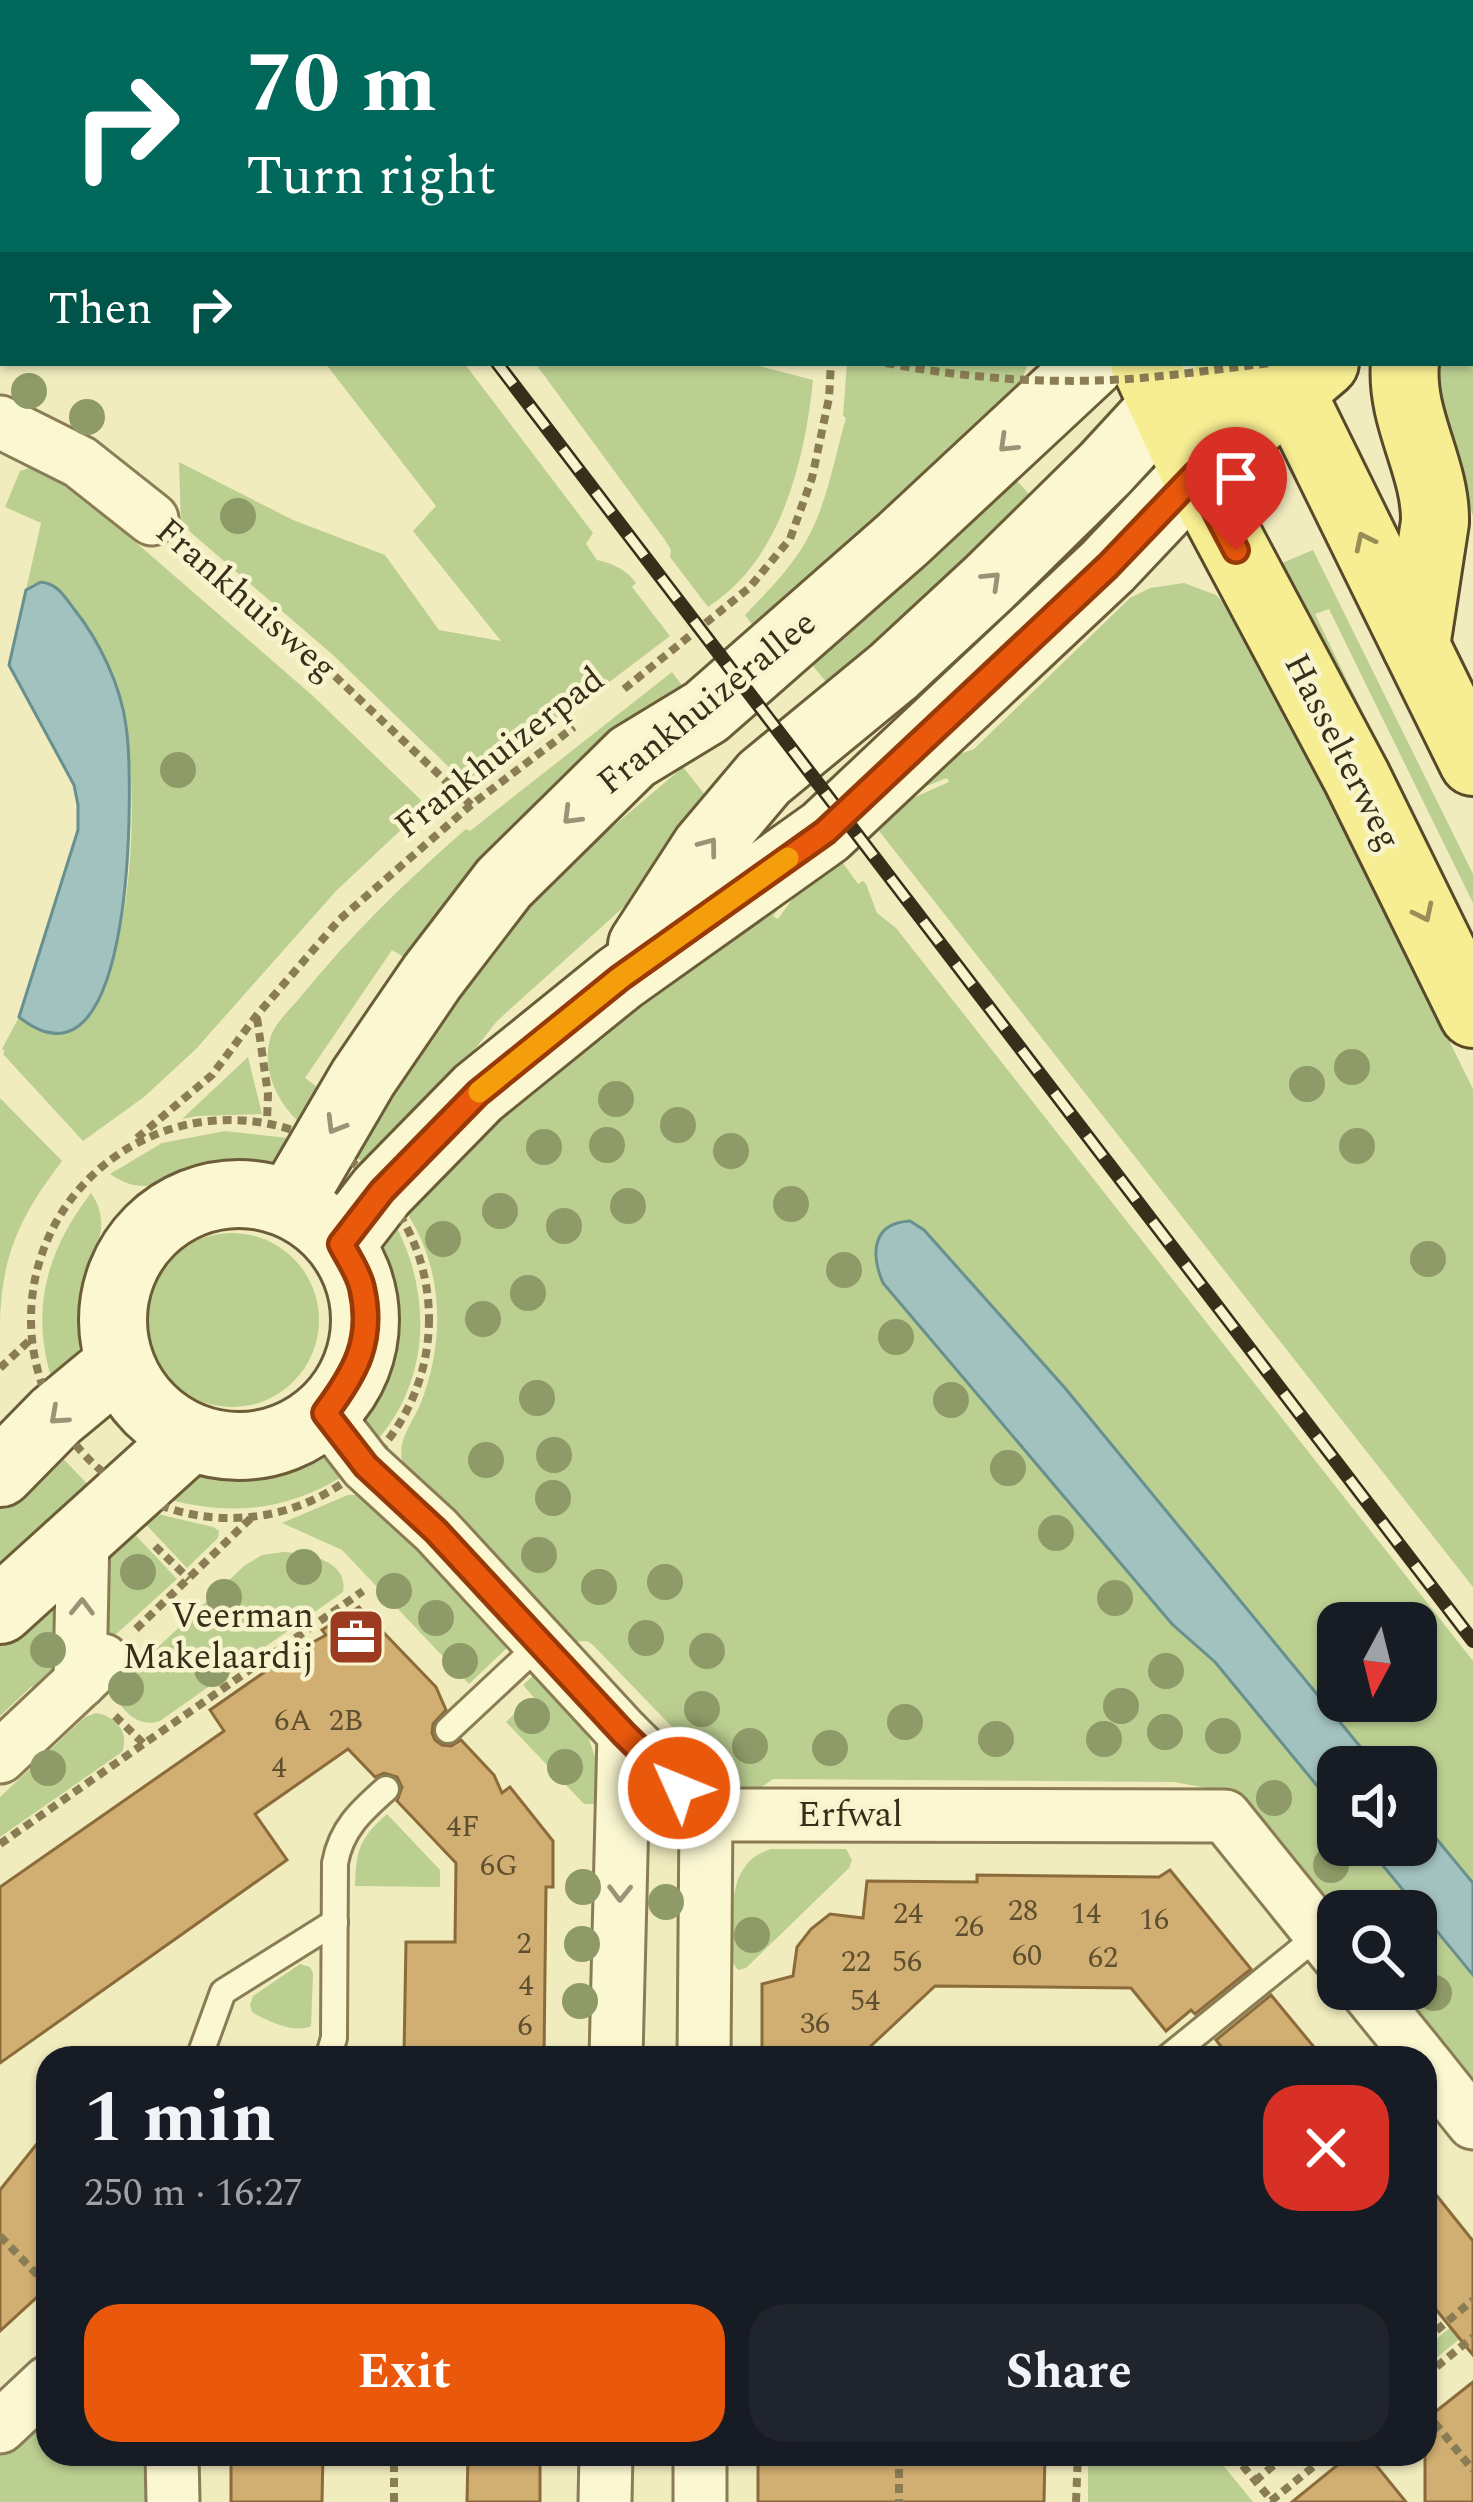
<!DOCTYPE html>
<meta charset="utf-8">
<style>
:root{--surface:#171b24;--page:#20242c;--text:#f1f3f6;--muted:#9ea1a6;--accent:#ea580c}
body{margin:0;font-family:Spectral,serif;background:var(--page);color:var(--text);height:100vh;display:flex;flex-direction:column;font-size:45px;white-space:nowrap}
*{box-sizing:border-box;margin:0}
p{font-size:39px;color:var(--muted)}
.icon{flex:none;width:66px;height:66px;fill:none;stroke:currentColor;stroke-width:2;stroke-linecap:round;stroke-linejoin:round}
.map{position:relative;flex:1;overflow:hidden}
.side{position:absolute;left:36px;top:2046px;width:1401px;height:420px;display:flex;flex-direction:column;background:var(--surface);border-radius:36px;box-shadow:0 3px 9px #0004}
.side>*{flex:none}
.hud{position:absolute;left:0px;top:0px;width:1473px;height:366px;box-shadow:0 3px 9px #0004;background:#00695c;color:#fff;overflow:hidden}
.needle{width:78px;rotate:187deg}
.controls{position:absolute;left:1317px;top:1602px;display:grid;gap:24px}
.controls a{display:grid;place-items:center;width:120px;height:120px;border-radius:24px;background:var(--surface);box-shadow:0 3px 9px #0004;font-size:60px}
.pin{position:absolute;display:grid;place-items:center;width:102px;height:102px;color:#fff;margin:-123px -51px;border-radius:50% 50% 50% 0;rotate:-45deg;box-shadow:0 0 12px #0007}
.pin .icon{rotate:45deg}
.me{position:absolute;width:132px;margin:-66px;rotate:314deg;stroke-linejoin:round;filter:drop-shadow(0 0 9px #0008)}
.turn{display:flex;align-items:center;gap:42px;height:252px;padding:0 48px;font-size:54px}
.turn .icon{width:156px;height:156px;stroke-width:2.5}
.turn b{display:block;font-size:84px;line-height:102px}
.then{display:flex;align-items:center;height:114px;padding:0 48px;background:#0003;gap:24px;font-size:45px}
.round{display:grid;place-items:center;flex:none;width:126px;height:126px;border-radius:36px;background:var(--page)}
.headline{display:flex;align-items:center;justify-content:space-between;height:204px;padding:0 48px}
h1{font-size:72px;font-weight:700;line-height:90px}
.action{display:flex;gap:24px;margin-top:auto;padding:24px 48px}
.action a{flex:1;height:138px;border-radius:36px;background:var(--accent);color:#fff;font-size:48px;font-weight:700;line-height:138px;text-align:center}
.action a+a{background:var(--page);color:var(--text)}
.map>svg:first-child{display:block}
.green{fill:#bbcf91;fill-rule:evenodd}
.water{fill:#a2c2bf;stroke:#68908f;stroke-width:3}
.building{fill:#d1ae71;stroke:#8b6b3a;stroke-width:3}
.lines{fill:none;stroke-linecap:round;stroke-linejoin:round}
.lane-casing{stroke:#8a7d55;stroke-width:30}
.street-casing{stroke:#8a7d55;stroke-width:57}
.secondary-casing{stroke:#6c5d39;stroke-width:72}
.primary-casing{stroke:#57492a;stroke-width:72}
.path{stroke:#8a7d55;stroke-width:8;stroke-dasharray:9 6;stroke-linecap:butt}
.lane{stroke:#fbf7d1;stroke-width:24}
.street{stroke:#fbf7d1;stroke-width:51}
.secondary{stroke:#fbf7d1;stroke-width:66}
.primary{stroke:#f7ed92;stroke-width:66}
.rail-casing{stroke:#382f1b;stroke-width:14}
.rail{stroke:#f8f4ce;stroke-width:9;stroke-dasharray:27;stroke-linecap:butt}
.path-bridge{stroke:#8a7d55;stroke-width:8;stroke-dasharray:9 6;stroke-linecap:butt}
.tree{fill:#8e9a67}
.oneway{stroke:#9a9376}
.oneway2{stroke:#988e56}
.route-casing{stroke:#983908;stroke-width:30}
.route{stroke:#ea580c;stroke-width:21}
.slow{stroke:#f59e0b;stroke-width:21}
.labels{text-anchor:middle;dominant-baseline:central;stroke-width:9;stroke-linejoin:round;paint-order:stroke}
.number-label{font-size:30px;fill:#5e4f30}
.street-label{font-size:36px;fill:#382f1b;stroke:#f8f4ce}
.poi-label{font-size:36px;fill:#382f1b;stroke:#f8f4ce;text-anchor:end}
</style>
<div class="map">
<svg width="1473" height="2502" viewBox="0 0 1473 2502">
<rect width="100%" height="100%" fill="#f1ecbe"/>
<!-- green -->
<g class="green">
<polygon points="378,0 569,0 575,3 380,3"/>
<polygon points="636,0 870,0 872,3 641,3"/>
<polygon points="1124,0 1445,0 1441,3 1125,3"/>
<path d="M1473,278V516C1454,466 1435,418 1440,363H1470V282Z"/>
<path d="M325,363H464L593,533L586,544L597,560C612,563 627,570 636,583L632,587L670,636L491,772L472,776L453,771L333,655L181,524L179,462L293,520L385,555L439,630L501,641L413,531L436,506Z"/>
<path d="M535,363H748L813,380C805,460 781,561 708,607L670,557L671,550L665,540Z"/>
<path d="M847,363H1028L1020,386L758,632L745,615C767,592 789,570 805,543C827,505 834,459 846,418L843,416Z"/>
<path d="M32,467C73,483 104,508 133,540L313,696L421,800L419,813L336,891L196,1049L144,1097L83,1141L3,1054L5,1051L2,1049L19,1017C34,1028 56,1037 73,1029C85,1009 102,987 110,965C134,900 136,794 126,726C122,697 103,646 85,623C73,608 49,596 33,584L26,590L41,523L5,507L20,471Z"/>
<polygon points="1013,476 1036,502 832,689 808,660"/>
<polygon points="1313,550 1473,874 1473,903 1329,609 1315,614 1473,940 1275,566"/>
<polygon points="1184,583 1216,595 1241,620 1473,1089 1473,1587 872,822 888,809 949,782 947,778 919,789 907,775 912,771 974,749 1130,598 1150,588"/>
<path d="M672,672L687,692L451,928L404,957L392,950L305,1078L328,1095L300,1123C277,1102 262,1071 270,1039C274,1023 292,1008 302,995C352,934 407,880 466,829L470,831Z"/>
<polygon points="683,767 709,800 626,905 497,1021 377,1174 341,1145 425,1014 563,869"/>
<path d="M835,852L858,884L863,881L866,884L877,913L896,928L1473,1661V1883L1416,1814V1767H1377L1065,1388L910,1221L890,1226L884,1283L1172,1624L1215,1662L1338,1811V1845H1366L1473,1975V2080L1399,1989H1416V1911H1338L1255,1815L1229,1796L1212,1789L1174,1782L773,1779L756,1791L728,1790L707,1781L703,1759L592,1644L587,1641L572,1642L403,1465C396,1441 411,1426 420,1405C447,1338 444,1261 399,1202L416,1183L778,885L788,897L773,916L778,919L816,866ZM1338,1623H1416V1701H1338Z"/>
<polygon points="248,1057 262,1114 198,1116 182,1119"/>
<path d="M0,1098L62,1161C21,1215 2,1253 0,1322Z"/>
<path d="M225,1131L288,1138L302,1144C289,1153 275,1163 259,1167C241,1171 220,1168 202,1171C166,1178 146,1199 110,1174L162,1143Z"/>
<path d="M91,1193C116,1229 88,1258 82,1295C78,1317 81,1340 77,1363L54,1386C29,1313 45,1253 91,1193Z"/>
<path d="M391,1217C431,1286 433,1375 379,1438L365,1425L361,1410L375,1375L382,1343L384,1328L378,1269L383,1237Z"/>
<circle cx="232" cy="1320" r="87"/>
<polygon points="53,1448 95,1492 0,1581 0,1498"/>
<path d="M310,1453L331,1458L343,1476C289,1510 232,1516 171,1500L195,1469L231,1472L267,1470Z"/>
<polygon points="348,1495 358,1495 375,1505 511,1644 469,1684 342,1550 282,1523"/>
<polygon points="145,1511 213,1527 219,1531 218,1538 187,1568 136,1514"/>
<polygon points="124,1523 177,1579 103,1646 100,1552"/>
<path d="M283,1552C308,1553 349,1561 343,1592L160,1721C140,1728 124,1713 115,1696L120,1683L244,1566L262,1555Z"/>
<polygon points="62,1572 62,1669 41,1694 32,1686 0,1716 0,1618"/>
<polygon points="537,1672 588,1736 595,1757 596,1804 584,1804 506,1722 516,1712 520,1715 536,1700 523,1685"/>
<path d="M96,1713C115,1716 130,1732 122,1752L0,1837V1797L85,1717Z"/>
<path d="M387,1814L440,1870V1887L355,1886C356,1850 359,1839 387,1814Z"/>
<path d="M771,1849H846L852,1860L849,1868L746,1968L738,1970L733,1963C734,1922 722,1864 771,1849Z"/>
<path d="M300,1964L310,1967L313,1973L311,2026C295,2034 267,2021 252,2012L250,2005L253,1996Z"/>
<polygon points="1473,2309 1473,2328 1425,2367 1425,2348"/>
<polygon points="48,2405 48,2454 153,2454 153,2502 0,2502 0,2452"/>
<polygon points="1091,2454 1214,2454 1253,2502 1088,2502 1088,2465"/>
</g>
<!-- water -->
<g class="water">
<path d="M41,582C58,584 64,596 74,609C99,640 121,686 126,726C134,779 137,1110 19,1017L78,830V805L74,785L9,665L26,590Z"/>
<path d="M910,1221L924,1230L1065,1388L1377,1767H1338V1811L1215,1662L1172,1624L883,1283C871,1255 871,1223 910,1221Z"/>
<polygon points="1416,1814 1473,1883 1473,1975 1366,1845 1416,1845"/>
</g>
<!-- building -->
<g class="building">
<polygon points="359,1607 436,1687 446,1710 433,1724 432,1733 435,1740 442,1745 451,1746 461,1740 494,1775 502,1793 510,1787 553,1841 553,1887 546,1887 544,2058 404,2054 406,1942 455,1942 456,1863 397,1801 402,1787 397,1777 384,1773 375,1777 348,1749 255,1814 287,1860 0,2063 0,1887 224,1731 210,1710 286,1657 326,1635 322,1630"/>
<polygon points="1170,1870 1251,1969 1195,2014 1191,2010 1166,2031 1131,1988 935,1986 858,2058 762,2058 762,1984 793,1976 797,1947 811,1929 830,1914 863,1918 867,1881 977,1882 977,1875 1159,1877"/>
<polygon points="1271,1995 1323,2058 1230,2058 1216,2040"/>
<polygon points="48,2130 48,2287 0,2331 0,2190"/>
<polygon points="1425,2181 1473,2241 1473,2355 1425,2296"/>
<polygon points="1473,2382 1473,2502 1425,2502 1425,2420"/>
<polygon points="231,2454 323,2454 322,2502 231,2502"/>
<polygon points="468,2454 540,2454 540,2502 467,2502"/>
<polygon points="758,2454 892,2454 892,2457 1045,2454 1044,2502 758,2502"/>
<polygon points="1351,2454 1367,2454 1406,2502 1292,2502"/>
</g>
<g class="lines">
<!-- lane casing -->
<g class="lane-casing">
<g id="lane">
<polyline points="448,1730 540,1644"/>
<polyline points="199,2058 223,1992 335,1922"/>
<path d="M328,2058L334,2038L335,1863C341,1829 361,1811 386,1789"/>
<polyline points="1167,2058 1320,1934"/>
</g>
</g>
<!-- street casing -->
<g class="street-casing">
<g id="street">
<polyline points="0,422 80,462 152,519"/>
<polyline points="325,1413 366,1466 436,1530 624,1734 706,1815 1225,1816 1338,1956"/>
<polyline points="80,1682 83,1532"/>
<polyline points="0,1757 103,1660"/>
<polyline points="1365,1989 1421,2058"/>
<polyline points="616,2058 624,1734"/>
<polyline points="704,2058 706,1815"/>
<polyline points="1425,2063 1473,2123"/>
<polyline points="0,2427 48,2382"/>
<polyline points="172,2454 173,2502"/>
<polyline points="605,2502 606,2454"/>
<polyline points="700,2502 700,2454"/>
</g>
</g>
<!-- secondary casing -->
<g class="secondary-casing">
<g id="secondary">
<polyline points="957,0 959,3"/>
<polyline points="1093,0 1095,3"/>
<polyline points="642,945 705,848 764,778 894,671 989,583 1105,469 1164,405 1186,363"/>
<circle cx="239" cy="1320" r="126"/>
<polyline points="290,1203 363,1078 432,977 504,883 632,757 706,712 902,540 1092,363"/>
<polyline points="341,1244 382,1191 478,1093 620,978 825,832 1108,566 1195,474"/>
<polyline points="0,1473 56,1416 120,1363"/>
<polyline points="0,1610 191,1437"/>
</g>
</g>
<!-- primary casing -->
<g class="primary-casing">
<g id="primary">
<polyline points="1470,16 1473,14"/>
<polyline points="1470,111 1473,108"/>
<polyline points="1470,229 1473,226"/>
<polyline points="1144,363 1195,474 1357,778 1473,1014"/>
<polyline points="1277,363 1473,762"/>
<path d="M1405,363C1400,419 1436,467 1435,522L1416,646"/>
<polyline points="1195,474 1325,363"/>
<polyline points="1195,474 1209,422 1232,363"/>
</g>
</g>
<!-- path -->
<g class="path">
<polyline points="362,0 363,3"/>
<polyline points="618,0 624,3"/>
<polyline points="188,548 318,660 471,805"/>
<polyline points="624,689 749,588 790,539 812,478 829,398 831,363"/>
<polyline points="257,1018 268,1094 267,1122"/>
<circle cx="230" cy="1319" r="199"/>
<polyline points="137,1138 212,1075 257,1015 340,919 471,805 574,727"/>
<polyline points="0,1368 30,1340"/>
<polyline points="155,1546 189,1579"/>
<polyline points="136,1629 251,1518"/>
<polyline points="115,1716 144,1744"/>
<polyline points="0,1844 363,1591"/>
<polyline points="0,2236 48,2286"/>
<polyline points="1425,2340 1473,2300"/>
<polyline points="1425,2376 1473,2337"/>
<polyline points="1425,2411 1473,2470"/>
<polyline points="899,2454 899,2502"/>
<polyline points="1233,2454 1273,2502"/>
<polyline points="1255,2481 1287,2454"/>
<polyline points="1271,2501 1329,2454"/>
<polyline points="394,2502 394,2454"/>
<polyline points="1076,2502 1078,2454"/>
</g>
<!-- lane -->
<use href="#lane" class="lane"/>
<!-- street -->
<use href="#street" class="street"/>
<!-- secondary -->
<use href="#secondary" class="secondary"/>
<!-- primary -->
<use href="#primary" class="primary"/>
<!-- rail casing -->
<g class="rail-casing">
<g id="rail">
<polyline points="221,0 223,3"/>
<polyline points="497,363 1473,1641"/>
</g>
</g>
<!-- rail -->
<use href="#rail" class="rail"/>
<!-- path-bridge -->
<path class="path-bridge" d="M886,363C970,379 1057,385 1142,378C1185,374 1228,368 1271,363"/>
</g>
<!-- trees -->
<g class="tree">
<circle cx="29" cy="391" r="18"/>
<circle cx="87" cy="417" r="18"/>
<circle cx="238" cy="516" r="18"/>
<circle cx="178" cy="770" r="18"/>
<circle cx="1352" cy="1067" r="18"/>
<circle cx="1307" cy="1084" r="18"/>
<circle cx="616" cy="1099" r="18"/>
<circle cx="678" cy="1125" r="18"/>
<circle cx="607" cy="1145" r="18"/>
<circle cx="1357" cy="1146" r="18"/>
<circle cx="544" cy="1147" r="18"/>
<circle cx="731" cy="1151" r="18"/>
<circle cx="791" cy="1204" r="18"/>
<circle cx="628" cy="1206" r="18"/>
<circle cx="500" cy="1211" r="18"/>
<circle cx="564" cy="1226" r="18"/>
<circle cx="443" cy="1239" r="18"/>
<circle cx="1428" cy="1259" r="18"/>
<circle cx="844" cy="1270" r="18"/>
<circle cx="528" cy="1293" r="18"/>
<circle cx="483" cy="1319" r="18"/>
<circle cx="896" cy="1337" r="18"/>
<circle cx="537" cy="1398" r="18"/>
<circle cx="951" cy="1400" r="18"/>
<circle cx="554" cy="1455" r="18"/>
<circle cx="486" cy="1460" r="18"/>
<circle cx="1008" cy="1468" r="18"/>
<circle cx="553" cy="1498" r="18"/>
<circle cx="1056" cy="1533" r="18"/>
<circle cx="539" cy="1555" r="18"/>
<circle cx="304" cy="1567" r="18"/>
<circle cx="138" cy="1572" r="18"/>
<circle cx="665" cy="1582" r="18"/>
<circle cx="599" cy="1587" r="18"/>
<circle cx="394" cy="1591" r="18"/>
<circle cx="224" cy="1597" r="18"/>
<circle cx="1115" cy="1598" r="18"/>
<circle cx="436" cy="1618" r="18"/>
<circle cx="646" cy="1638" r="18"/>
<circle cx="48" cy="1650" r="18"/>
<circle cx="707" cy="1651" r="18"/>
<circle cx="460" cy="1661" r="18"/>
<circle cx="212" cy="1669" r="18"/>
<circle cx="1166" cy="1671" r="18"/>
<circle cx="126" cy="1688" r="18"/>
<circle cx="1121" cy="1706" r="18"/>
<circle cx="702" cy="1709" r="18"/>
<circle cx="532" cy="1716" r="18"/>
<circle cx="905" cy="1722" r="18"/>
<circle cx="1165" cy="1732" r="18"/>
<circle cx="1223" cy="1736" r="18"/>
<circle cx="996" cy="1739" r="18"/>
<circle cx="1104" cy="1739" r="18"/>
<circle cx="750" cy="1746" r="18"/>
<circle cx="830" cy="1748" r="18"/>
<circle cx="565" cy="1767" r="18"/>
<circle cx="48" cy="1768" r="18"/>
<circle cx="1274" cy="1798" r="18"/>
<circle cx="1331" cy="1865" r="18"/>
<circle cx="583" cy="1887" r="18"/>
<circle cx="666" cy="1902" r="18"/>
<circle cx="752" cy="1935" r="18"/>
<circle cx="582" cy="1944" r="18"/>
<circle cx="1434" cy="1993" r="18"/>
<circle cx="580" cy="2001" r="18"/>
</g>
<!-- one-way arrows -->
<defs><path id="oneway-chevron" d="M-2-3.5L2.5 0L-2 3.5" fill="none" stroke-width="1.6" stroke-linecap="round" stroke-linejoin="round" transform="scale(3)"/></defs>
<g class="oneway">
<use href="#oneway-chevron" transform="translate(1007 444) rotate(136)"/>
<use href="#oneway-chevron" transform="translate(992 580) rotate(-44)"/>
<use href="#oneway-chevron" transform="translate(571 816) rotate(135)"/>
<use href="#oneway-chevron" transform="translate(709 846) rotate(-53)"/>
<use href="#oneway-chevron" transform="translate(335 1125) rotate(121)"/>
<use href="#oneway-chevron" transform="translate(58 1416) rotate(138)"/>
<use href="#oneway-chevron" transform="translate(82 1607) rotate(-89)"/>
<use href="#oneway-chevron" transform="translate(620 1893) rotate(91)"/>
</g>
<g class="oneway2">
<use href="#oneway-chevron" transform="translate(1364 541) rotate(-116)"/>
<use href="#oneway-chevron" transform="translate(1424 913) rotate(64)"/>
</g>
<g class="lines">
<!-- route casing -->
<g class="route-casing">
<path id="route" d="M679,1788L624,1734L436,1531L366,1466L325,1413C355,1373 374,1341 362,1288C359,1273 348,1258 341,1244L382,1191L478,1093L620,978L825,832L1108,566L1196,474L1236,550"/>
</g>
<!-- route -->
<use href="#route" class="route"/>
<!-- slow -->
<polyline class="slow" points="479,1092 620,978 788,858"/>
</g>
<!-- icons -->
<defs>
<g id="office-square" transform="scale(3)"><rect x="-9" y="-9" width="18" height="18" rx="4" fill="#9d3b21" stroke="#f8f4ce"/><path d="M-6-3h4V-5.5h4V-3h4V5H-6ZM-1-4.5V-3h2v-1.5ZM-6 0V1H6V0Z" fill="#fff"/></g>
</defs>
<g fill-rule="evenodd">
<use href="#office-square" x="356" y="1637"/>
</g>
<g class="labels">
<!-- number labels -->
<g class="number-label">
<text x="293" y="1721">6A</text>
<text x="346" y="1721">2B</text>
<text x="279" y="1768">4</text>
<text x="463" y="1827">4F</text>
<text x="499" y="1866">6G</text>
<text x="1023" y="1911">28</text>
<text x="908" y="1914">24</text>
<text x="1086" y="1914">14</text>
<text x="1154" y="1920">16</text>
<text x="969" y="1927">26</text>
<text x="524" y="1944">2</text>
<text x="1027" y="1956">60</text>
<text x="1103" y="1958">62</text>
<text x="856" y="1962">22</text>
<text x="907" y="1962">56</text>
<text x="526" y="1986">4</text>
<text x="865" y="2001">54</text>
<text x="815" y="2024">36</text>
<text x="525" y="2026">6</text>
</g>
<!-- street labels -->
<g class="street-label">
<text transform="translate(246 600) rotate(41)">Frankhuisweg</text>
<text transform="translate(707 703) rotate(-39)">Frankhuizerallee</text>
<text transform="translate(1342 752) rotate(63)">Hasselterweg</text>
<text transform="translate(500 753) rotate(-38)">Frankhuizerpad</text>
<text x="850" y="1815">Erfwal</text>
</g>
<!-- poi labels -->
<g class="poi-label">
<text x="314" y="1616">Veerman<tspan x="314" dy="41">Makelaardij</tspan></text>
</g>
</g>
</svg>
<div class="controls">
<a><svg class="needle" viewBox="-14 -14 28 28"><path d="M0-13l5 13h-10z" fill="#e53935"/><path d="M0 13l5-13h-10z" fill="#9ea1a6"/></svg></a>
<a><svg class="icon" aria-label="sound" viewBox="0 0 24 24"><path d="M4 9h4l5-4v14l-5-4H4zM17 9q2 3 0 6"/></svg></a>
<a><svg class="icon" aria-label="search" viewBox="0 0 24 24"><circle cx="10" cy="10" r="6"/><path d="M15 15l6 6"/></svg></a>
</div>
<div class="pin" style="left:1236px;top:550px;background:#d93025"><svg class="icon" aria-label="arrive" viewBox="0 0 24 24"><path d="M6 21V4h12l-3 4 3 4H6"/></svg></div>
<svg class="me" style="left:679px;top:1788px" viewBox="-20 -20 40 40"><circle r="17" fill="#ea580c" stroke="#fff" stroke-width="3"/><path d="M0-11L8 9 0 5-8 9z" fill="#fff"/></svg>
<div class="hud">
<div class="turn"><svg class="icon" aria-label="right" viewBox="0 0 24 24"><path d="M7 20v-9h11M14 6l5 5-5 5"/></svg><div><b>70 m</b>Turn right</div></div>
<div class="then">Then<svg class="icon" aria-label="right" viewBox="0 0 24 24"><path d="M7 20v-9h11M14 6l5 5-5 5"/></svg></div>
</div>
<section class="side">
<div class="headline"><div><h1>1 min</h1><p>250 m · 16:27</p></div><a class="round" style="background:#d93025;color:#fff"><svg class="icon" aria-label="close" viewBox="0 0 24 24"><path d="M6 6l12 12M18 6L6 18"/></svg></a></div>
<div class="action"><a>Exit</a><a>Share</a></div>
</section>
</div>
